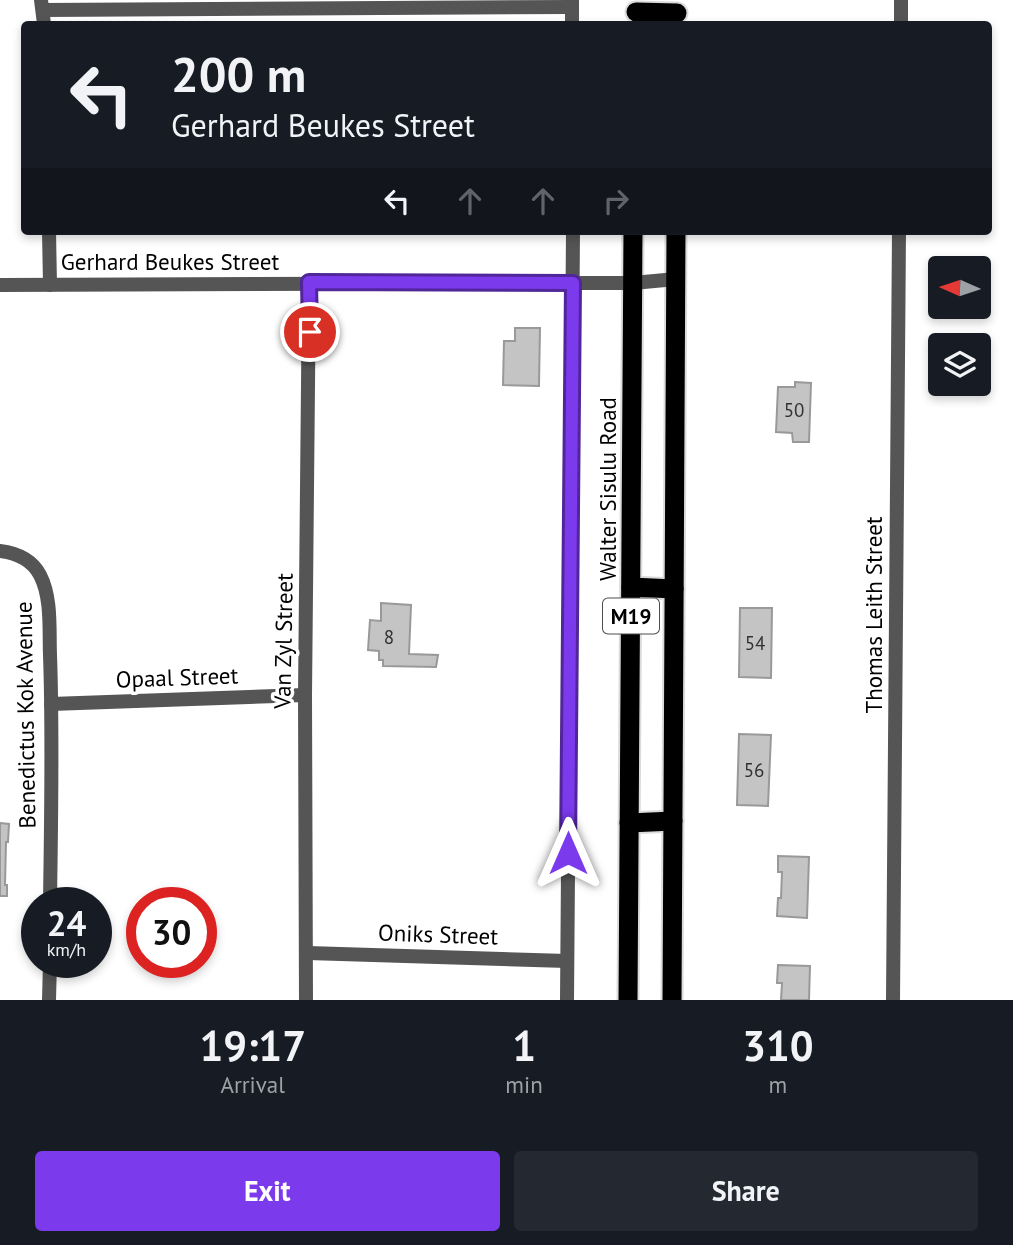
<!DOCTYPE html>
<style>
:root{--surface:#171b24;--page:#242831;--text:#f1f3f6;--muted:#9ea1a6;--accent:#7c3aed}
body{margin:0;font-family:"PT Sans",sans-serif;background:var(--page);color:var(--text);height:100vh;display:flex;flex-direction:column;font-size:26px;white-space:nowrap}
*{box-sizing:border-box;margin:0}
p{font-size:23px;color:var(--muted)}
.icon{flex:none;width:38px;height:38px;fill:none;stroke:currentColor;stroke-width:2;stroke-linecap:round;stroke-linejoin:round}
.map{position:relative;height:1000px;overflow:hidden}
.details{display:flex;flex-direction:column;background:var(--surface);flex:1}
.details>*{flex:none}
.top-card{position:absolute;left:21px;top:21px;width:971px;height:214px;border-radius:7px;box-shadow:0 4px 10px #0003;background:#171b24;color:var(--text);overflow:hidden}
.needle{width:46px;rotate:273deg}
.fabs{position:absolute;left:928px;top:256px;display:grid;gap:14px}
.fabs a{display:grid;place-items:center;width:63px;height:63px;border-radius:7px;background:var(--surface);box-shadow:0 4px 10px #0003;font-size:35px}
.speed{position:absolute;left:21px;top:887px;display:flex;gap:14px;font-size:35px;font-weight:700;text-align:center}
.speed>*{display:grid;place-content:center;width:91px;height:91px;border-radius:50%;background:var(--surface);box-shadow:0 4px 10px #0003;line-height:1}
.speed small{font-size:18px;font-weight:400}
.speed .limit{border:10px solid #d22;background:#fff;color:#111}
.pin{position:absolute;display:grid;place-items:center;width:60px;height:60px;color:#fff;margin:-30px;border:4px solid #fff;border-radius:50%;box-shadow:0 2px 7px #0007}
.me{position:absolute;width:77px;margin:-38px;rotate:0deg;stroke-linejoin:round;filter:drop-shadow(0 0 5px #0008)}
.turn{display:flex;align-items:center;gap:24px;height:147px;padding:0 35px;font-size:32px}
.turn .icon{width:91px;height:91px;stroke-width:2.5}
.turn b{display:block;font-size:49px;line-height:60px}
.lanes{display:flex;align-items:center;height:66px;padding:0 35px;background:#0003;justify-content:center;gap:35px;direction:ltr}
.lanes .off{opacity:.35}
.eta{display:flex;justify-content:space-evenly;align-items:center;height:119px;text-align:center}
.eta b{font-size:42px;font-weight:700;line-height:49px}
.primary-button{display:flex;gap:14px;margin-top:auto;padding:14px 35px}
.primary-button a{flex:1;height:80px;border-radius:7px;background:var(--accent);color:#fff;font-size:28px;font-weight:700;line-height:80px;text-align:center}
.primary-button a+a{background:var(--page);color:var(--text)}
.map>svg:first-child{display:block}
.building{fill:#c4c4c4;stroke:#999;stroke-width:2}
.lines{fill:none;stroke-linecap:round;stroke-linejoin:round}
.trunk-casing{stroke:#dbdbdb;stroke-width:23}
.minor{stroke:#555;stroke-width:14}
.trunk{stroke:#000;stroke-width:19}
.route-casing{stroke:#51269a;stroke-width:18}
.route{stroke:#7c3aed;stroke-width:12}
.labels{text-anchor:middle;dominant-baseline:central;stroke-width:7;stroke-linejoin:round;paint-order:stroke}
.number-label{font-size:19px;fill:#313131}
.shield{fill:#fff;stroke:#4c4c4c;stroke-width:2}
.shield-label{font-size:21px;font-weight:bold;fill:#000}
.street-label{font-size:23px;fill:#000;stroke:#fff}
</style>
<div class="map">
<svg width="1013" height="1000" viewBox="0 0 1013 1000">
<rect width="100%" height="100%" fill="#fff"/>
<!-- building -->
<g class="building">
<polygon points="515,328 540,328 539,386 503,385 504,341 515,341"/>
<polygon points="795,382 811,383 809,442 793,442 792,433 776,432 778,387 795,387"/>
<polygon points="381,603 411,605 409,654 438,655 436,667 383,666 383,660 379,660 379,651 368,650 370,620 381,621"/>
<polygon points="740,608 772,608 771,678 739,677"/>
<polygon points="739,734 771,735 768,806 737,805"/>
<polygon points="0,823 9,824 8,842 6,842 5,885 7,885 7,896 0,896"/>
<polygon points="778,856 809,857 807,918 777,916 778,898 781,898 782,872 778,872"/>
<polygon points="778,965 810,966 809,1000 781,1000 782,983 777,983"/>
</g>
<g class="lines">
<!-- trunk casing -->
<g class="trunk-casing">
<g id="trunk">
<polyline points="636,12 677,13"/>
<polyline points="631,587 674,589"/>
<polyline points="629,823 673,821"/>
<polyline points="628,1000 633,231"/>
<polyline points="672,1000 676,231"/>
</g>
</g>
<!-- minor -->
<g class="minor">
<polyline points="41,0 44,24"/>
<polyline points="572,0 572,24"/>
<polyline points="43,10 572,7"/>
<polyline points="901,24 901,0"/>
<polyline points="49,231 50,285"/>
<polyline points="0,285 557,283 633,283 676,279"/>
<path d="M0,551C16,553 32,560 40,575C52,598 49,630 50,655C53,738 51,820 50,903"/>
<polyline points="51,704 305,695"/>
<polyline points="308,953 567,961"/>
<polyline points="49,1000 50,962"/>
<polyline points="306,1000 305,695 309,282"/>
<polyline points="567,1000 573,231"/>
<polyline points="893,1000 899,231"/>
</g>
<!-- trunk -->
<use href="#trunk" class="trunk"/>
</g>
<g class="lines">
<!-- route casing -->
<g class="route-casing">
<polyline id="route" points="310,332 309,282 573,283 568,853"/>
</g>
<!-- route -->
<use href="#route" class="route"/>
</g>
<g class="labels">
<!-- number labels -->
<g class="number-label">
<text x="794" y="410">50</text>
<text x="389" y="637">8</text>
<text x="755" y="643">54</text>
<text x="754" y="770">56</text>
</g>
<!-- shield labels -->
<rect class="shield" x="603" y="598.5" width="56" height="35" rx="5"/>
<g class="shield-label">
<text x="631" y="616">M19</text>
</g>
<!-- street labels -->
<g class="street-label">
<text x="170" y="261">Gerhard Beukes Street</text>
<text transform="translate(607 489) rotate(-90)">Walter Sisulu Road</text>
<text transform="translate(873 615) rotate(-90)">Thomas Leith Street</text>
<text transform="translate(283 641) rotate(-89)">Van Zyl Street</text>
<text transform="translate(177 677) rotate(-2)">Opaal Street</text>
<text transform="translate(25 715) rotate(-91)">Benedictus Kok Avenue</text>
<text transform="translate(438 934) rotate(2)">Oniks Street</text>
</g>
</g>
</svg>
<div class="fabs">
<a><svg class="needle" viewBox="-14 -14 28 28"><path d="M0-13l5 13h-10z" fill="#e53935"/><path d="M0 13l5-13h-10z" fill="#9ea1a6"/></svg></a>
<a><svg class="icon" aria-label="layers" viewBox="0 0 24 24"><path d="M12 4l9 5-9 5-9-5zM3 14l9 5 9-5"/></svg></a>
</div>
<div class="speed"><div>24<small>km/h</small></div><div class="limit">30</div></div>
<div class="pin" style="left:310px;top:332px;background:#d93025"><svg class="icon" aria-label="arrive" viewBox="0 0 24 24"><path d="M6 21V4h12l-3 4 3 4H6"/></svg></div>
<svg class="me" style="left:568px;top:853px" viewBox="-20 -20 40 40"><path d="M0-17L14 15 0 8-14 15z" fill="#7c3aed" stroke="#fff" stroke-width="4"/></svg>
<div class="top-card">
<div class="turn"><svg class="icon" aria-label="left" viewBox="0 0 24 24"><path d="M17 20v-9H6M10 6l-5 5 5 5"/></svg><div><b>200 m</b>Gerhard Beukes Street</div></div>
<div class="lanes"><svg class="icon" aria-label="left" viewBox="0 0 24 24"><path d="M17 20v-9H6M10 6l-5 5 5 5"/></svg><svg class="icon off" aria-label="ahead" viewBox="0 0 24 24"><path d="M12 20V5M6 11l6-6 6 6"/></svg><svg class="icon off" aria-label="ahead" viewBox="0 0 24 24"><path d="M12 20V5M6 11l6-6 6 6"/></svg><svg class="icon off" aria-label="right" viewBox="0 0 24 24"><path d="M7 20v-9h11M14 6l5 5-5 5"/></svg></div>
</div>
</div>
<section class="details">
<div class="eta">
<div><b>19:17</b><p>Arrival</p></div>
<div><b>1</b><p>min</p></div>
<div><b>310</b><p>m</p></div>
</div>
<div class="primary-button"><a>Exit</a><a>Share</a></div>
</section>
